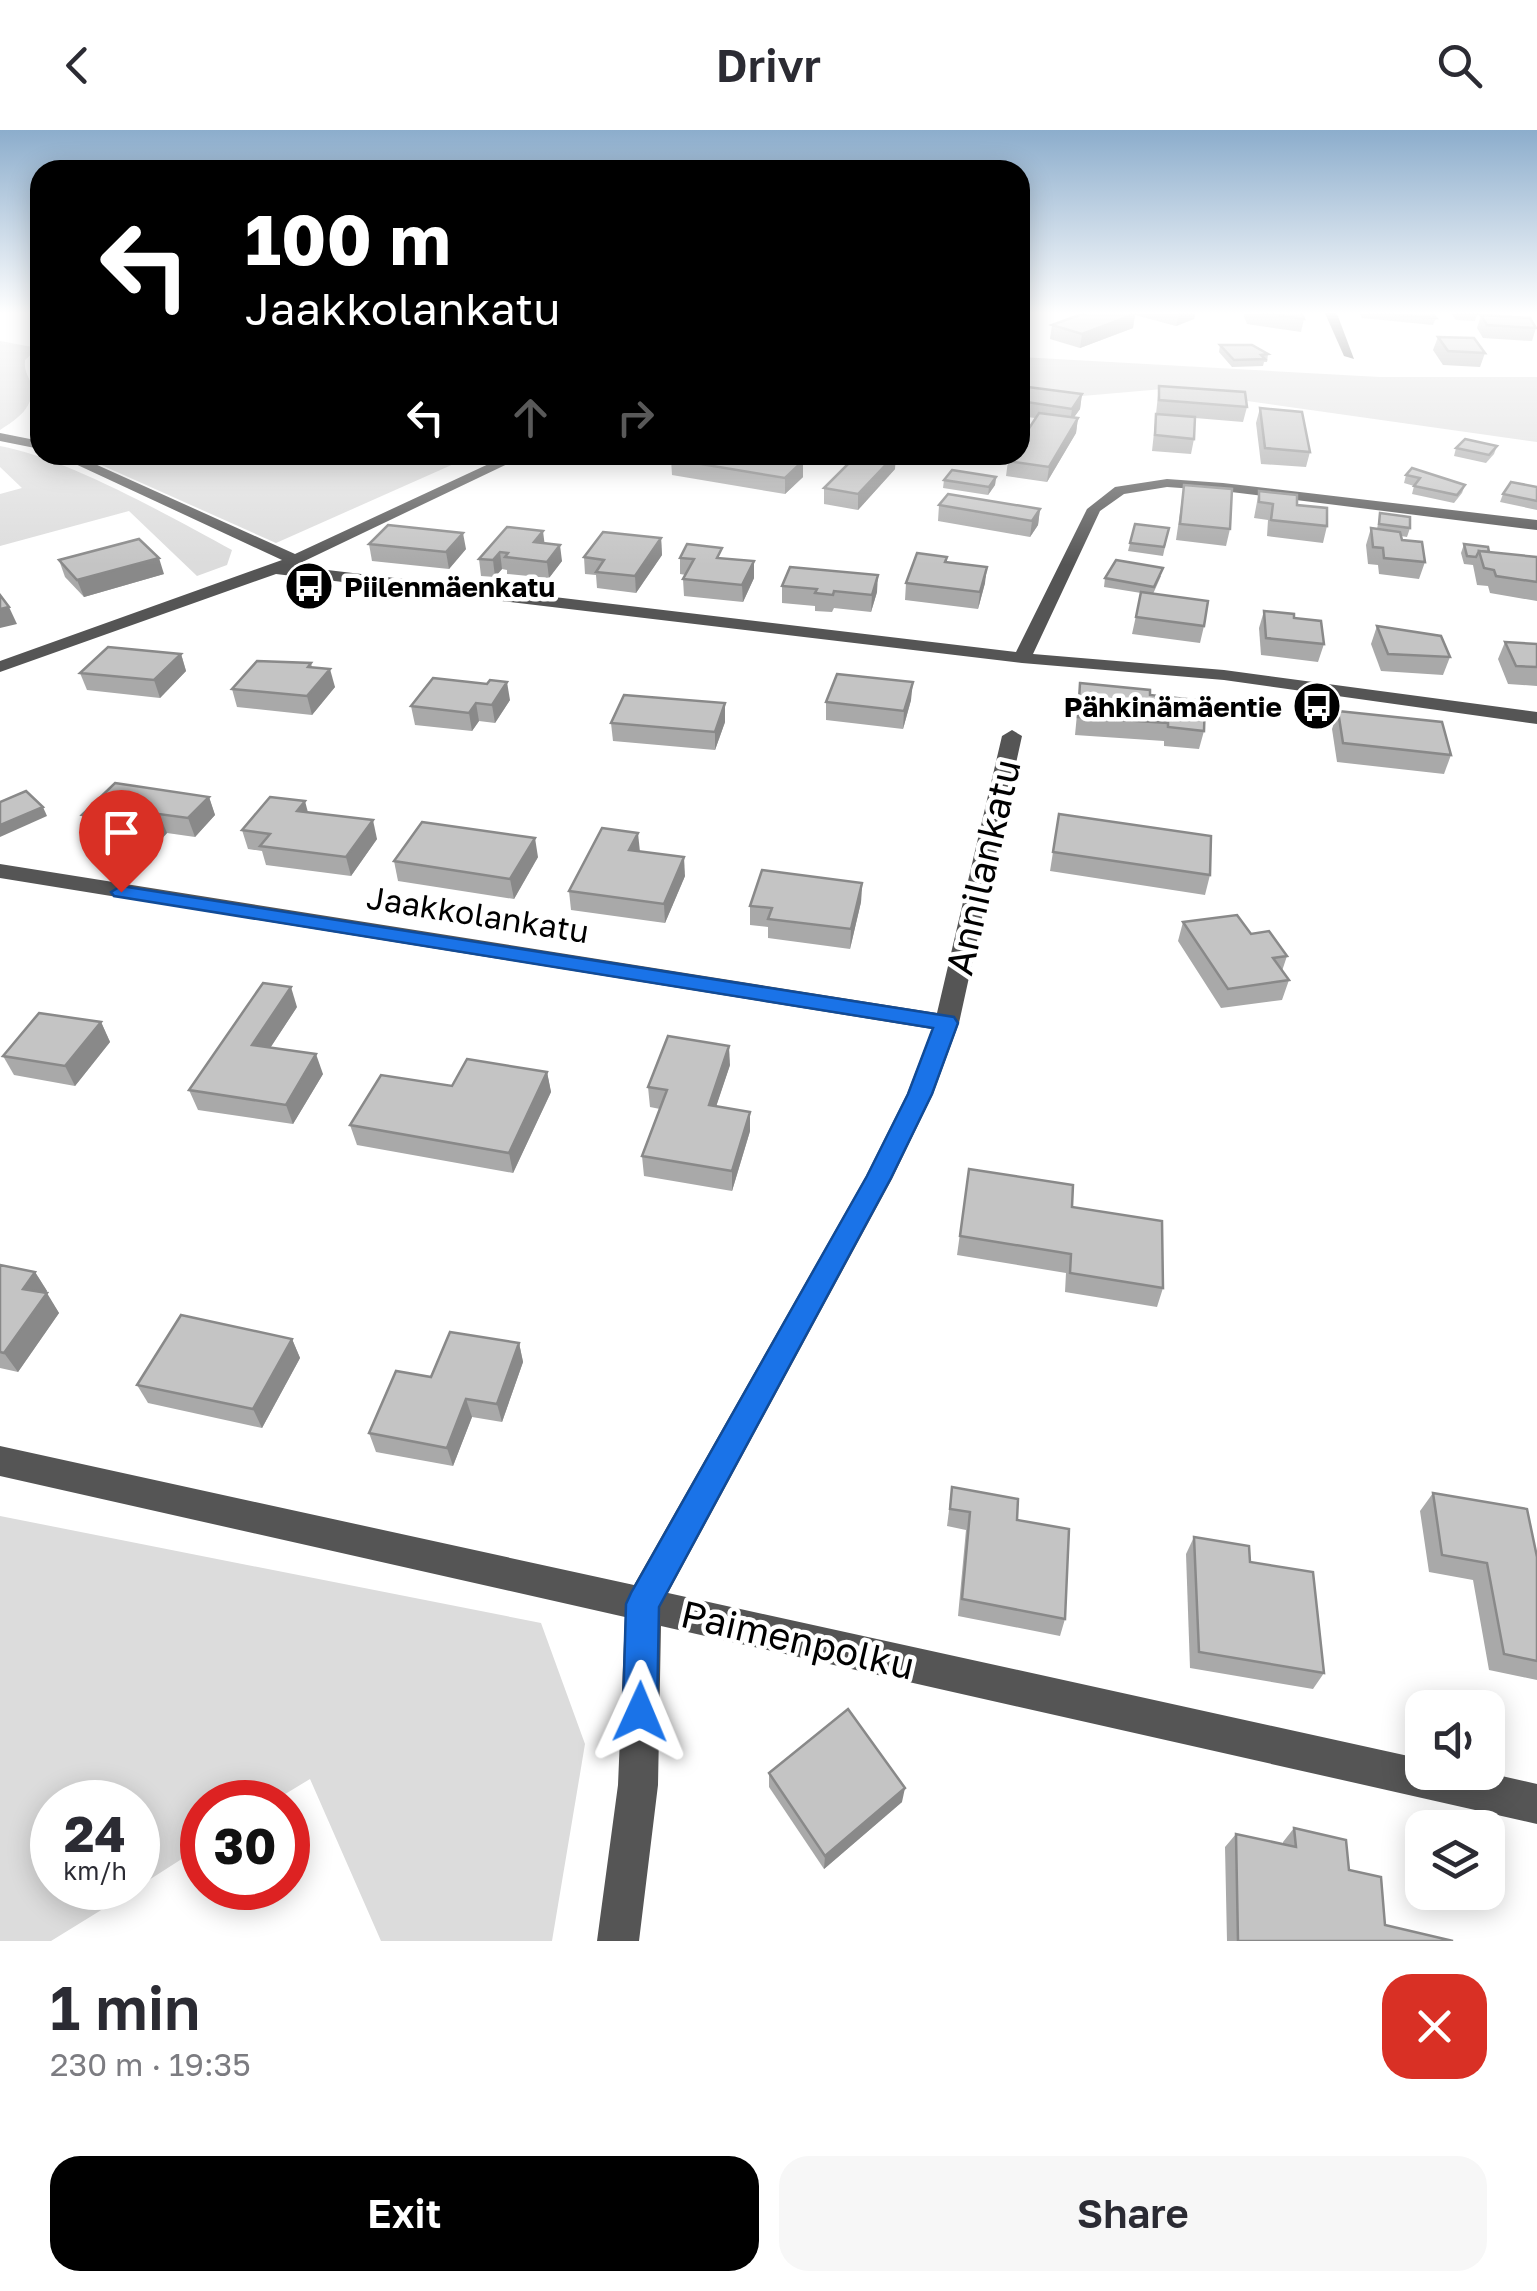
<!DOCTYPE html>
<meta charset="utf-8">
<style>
:root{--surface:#fff;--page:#f7f7f7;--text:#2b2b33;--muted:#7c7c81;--accent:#000}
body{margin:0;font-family:"Golos Text",sans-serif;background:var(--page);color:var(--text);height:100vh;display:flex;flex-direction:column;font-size:38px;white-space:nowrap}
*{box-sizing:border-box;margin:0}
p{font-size:32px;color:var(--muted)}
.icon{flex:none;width:55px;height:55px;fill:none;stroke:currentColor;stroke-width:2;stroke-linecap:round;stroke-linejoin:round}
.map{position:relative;height:1811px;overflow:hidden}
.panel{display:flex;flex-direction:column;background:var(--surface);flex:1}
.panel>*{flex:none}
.banner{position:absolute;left:30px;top:30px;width:1000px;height:305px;border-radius:30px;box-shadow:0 5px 25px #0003;background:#000;color:#fff;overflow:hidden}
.buttons{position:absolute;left:1405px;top:1560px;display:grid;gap:20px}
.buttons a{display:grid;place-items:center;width:100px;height:100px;border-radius:20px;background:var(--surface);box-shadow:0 5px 25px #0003;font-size:50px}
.speed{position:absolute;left:30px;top:1650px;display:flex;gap:20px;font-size:50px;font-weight:700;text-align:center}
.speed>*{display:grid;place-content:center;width:130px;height:130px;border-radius:50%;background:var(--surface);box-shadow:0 5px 25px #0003;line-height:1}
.speed small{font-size:25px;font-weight:400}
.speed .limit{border:15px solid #d22;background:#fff;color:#111}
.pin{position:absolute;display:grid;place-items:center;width:85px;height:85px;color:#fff;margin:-102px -42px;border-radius:50% 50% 50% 0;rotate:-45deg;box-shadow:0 0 10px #0007}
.pin .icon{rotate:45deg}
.me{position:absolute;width:110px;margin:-55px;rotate:1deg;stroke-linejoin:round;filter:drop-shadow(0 0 8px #0008)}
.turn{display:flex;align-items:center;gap:35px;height:210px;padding:0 50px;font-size:45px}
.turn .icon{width:130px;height:130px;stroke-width:2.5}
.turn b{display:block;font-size:70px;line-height:85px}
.lanes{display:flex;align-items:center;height:95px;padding:0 50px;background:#0003;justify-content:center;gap:50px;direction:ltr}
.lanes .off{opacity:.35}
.round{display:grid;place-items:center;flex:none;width:105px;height:105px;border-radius:30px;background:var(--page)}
.overview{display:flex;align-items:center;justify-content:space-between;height:170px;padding:0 50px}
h1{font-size:60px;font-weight:600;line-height:75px}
.button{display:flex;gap:20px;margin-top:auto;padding:20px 50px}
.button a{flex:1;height:115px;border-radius:30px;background:var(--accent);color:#fff;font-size:40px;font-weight:600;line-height:115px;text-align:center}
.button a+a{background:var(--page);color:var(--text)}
header{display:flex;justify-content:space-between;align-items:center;height:130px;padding:0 50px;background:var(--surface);font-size:45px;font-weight:600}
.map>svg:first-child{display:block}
.green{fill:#dcdcdc}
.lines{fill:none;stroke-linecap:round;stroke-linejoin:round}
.minor{fill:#555;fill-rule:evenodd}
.wall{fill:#a9a9a9}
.shaded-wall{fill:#898989}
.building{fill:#c4c4c4;stroke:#898989;stroke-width:2.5}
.route{fill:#1a73e8;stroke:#114b97;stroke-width:2.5}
.labels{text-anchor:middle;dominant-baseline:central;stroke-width:9;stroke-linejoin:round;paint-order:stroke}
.far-poi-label{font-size:28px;font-weight:bold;fill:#000;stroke:#fff;text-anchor:start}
.street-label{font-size:32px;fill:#000;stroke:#fff}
.near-street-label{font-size:38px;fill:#000;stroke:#fff}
</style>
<header><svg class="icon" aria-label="back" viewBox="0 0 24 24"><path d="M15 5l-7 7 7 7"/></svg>Drivr<svg class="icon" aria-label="search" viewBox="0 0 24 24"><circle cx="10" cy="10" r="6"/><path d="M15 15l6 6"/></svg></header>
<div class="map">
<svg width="1537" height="1811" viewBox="0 0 1537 1811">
<rect width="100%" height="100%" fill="#fff"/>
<!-- green -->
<g class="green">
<path d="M0,211L38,218L25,230C24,242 28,244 31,254C36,277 16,290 0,300Z"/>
<polygon points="1020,227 1380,247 1537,247 1537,312 1163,259 1082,266 1020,260"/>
<path d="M0,316C67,328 171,387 232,420L227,435L197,446L129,381L0,416V364L22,358L0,337Z"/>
<polygon points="79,325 474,325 276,413"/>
<polygon points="0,1386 541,1493 585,1614 552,1811 381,1811 310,1649 272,1672 202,1672 202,1716 138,1757 138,1672 52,1672 52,1758 137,1758 51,1811 0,1811"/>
</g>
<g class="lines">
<!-- minor -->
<g class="minor">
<polygon points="1324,181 1336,181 1354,229 1344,226"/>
<polygon points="0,303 40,311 40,319 0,311"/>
<polygon points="56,325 75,325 295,424 508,325 526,325 294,436 1016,522 1087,379 1115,357 1167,349 1223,353 1537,390 1537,400 1223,361 1167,357 1124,364 1100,381 1033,524 1224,540 1537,582 1537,594 1224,550 1022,533 276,444 0,542 0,531 282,430"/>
<polygon points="1012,600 1022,606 959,893 933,964 892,1049 668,1463 1422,1629 1422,1642 1484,1642 1537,1654 1537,1694 661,1496 658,1655 639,1811 597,1811 618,1655 625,1487 0,1346 0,1316 634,1455 866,1046 907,964 932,899 0,748 0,734 937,883 1002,606"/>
</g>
</g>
<!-- wall -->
<g class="wall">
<polygon points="16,181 40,181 40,185 16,182"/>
<polygon points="1091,181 1196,181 1194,189 1176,196 1135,185 1133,198 1080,218 1050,209 1052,195"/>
<polygon points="1245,181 1306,181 1305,183 1301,182 1304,189 1301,202 1247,194 1244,187"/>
<polygon points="1358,181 1430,181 1436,188 1433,195 1362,188"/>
<polygon points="1449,181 1474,181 1477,184 1475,191 1456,190"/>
<polygon points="1481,185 1536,198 1532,211 1483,208 1477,198"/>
<polygon points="1438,207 1485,223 1480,237 1443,235 1433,220"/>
<polygon points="1220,215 1268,224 1267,232 1264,232 1263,236 1232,237 1219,222"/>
<polygon points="1020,256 1082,264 1080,279 1074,287 1078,288 1076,303 1047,352 1006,346 1008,331 1035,288 1020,286"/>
<polygon points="1159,256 1247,277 1243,292 1195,288 1194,309 1191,324 1152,321"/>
<polygon points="1260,278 1310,322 1306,337 1261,334 1256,293"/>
<polygon points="1497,316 1494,324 1486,333 1454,326 1456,318"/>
<polygon points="671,329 803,331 803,347 785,364 672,345"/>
<polygon points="895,339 858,380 824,374 824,358"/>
<polygon points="1406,345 1465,355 1462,363 1454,373 1412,364 1414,356 1404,353"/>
<polygon points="996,347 995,355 988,365 943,358 944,350"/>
<polygon points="1184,355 1230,399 1226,416 1176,410"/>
<polygon points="1537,357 1537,380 1500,372 1503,364"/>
<polygon points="1259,361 1327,396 1323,413 1267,406 1268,390 1254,388"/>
<polygon points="939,375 1040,379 1038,395 1030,407 938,391"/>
<polygon points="1380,383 1410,398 1407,407 1401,406 1402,410 1425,432 1419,449 1379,444 1378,435 1368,434 1366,415 1371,398 1377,399"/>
<polygon points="1135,394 1169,398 1163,426 1128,421"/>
<polygon points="507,397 545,413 562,431 549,448 507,444 507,440 502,439 495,447 481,446 479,429"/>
<polygon points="661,408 662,425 636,463 597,458 596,445 585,444 584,427"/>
<polygon points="369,414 466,419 449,439 372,431"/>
<polygon points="1464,414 1489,422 1537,427 1537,471 1490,463 1488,456 1477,455 1473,435 1464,434 1461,423"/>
<polygon points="947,427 947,432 985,453 978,479 905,470 906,453"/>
<polygon points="680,428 722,428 754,448 743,472 684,466 683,449 686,445 680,444"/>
<polygon points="59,430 164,444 84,467 65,447"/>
<polygon points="1161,446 1153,464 1204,496 1200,513 1132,504 1141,463 1104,457 1105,448"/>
<polygon points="782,456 877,462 871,482 834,478 832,482 815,481 815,476 782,473"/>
<polygon points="1264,481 1294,488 1324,514 1318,532 1261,525 1259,498"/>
<polygon points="1377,496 1450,527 1443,545 1381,541 1371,514"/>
<polygon points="1505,512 1537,514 1537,556 1508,554 1498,529"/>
<polygon points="181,524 186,541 160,568 87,560 80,543"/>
<polygon points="311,533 312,537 335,557 312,585 237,577 232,559"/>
<polygon points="1080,553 1150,565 1204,601 1199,619 1164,616 1164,611 1075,605"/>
<polygon points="510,570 495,593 479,591 472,601 415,595 411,576"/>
<polygon points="911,570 903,599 826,590 826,572"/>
<polygon points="1338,581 1451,625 1444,644 1337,632 1332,599"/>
<polygon points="725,592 715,620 613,611 611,593"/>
<polygon points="209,667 215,685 195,707 167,703 157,714 90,704 82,685"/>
<polygon points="308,682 377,709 351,746 266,735 262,721 248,719 242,700"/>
<polygon points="1059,684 1210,745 1205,765 1050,741"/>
<polygon points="538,727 514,769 398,751 394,731"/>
<polygon points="685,746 665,793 571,780 569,761"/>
<polygon points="862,753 861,772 850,819 768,808 768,797 750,795 750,776"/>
<polygon points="1183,792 1251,804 1287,826 1282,841 1289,850 1282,870 1221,878 1178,811"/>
<polygon points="297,877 270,918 323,944 293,994 198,980 189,960"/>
<polygon points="101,892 110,912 75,956 14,945 3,926"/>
<polygon points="730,935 716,976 750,1001 732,1061 644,1046 642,1026 660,979 650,977 648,957"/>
<polygon points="547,942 551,962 513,1043 357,1015 350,995 452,956"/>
<polygon points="969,1039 1072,1077 1163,1158 1157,1177 1065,1162 1066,1143 957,1125"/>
<polygon points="0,1135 35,1142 47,1161 46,1163 59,1183 18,1242 0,1238"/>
<polygon points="292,1209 300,1228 262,1298 148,1273 137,1255"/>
<polygon points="519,1213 523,1232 502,1292 472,1287 453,1336 376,1322 369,1303 431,1247"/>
<polygon points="952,1357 1065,1489 1060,1506 958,1486 966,1400 947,1396"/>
<polygon points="1433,1363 1537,1427 1537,1550 1489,1540 1473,1450 1429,1442 1420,1381"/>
<polygon points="1194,1407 1250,1432 1324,1543 1313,1559 1190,1538 1186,1424"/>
<polygon points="769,1643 902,1672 824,1739 769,1657"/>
<polygon points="1294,1698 1349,1740 1385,1795 1453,1811 1227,1811 1225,1717 1236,1704 1283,1714 1283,1712"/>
</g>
<!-- shaded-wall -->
<g class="shaded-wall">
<polygon points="1182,181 1196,181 1194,189 1176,196 1179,183"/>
<polygon points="1135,184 1133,198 1080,218 1082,204"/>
<polygon points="1082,264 1080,279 1070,293 1072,279"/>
<polygon points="1078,288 1076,303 1047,352 1049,337"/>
<polygon points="895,325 896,325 895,339 858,380 858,364"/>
<polygon points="803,331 803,347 785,364 785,348"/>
<polygon points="996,347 995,355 988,365 989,357"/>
<polygon points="1040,379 1038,395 1030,407 1032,391"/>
<polygon points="543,401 545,417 534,412"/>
<polygon points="463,403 466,419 449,439 446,422"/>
<polygon points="661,408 662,425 636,463 635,446"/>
<polygon points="560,415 562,431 549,448 547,432"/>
<polygon points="500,422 502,439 495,447 493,430"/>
<polygon points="159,428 164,444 84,467 77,450"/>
<polygon points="754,431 754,448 743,472 742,455"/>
<polygon points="987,437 985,453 978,479 980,462"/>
<polygon points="878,445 877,462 871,482 872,465"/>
<polygon points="9,477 17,494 0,498 0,479"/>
<polygon points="181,524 186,541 160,568 154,550"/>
<polygon points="330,539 335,557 312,585 307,566"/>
<polygon points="507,552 510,570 495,593 492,575"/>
<polygon points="913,552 911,570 903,599 904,581"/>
<polygon points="476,573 479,591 472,601 469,583"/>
<polygon points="725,573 725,592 715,620 715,602"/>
<polygon points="209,667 215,685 195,707 188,688"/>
<polygon points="305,671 310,690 297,681"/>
<polygon points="43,677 47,686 0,707 0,695"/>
<polygon points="159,684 167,703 157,714 149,695"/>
<polygon points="373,690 377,709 351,746 346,727"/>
<polygon points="638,703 640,722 629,720"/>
<polygon points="535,708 538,727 514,769 510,749"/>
<polygon points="684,727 685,746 665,793 664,774"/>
<polygon points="862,753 861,772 850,819 851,799"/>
<polygon points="291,857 297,877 259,935 252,915"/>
<polygon points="101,892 110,912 75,956 65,936"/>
<polygon points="729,916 730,935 710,995 709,975"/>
<polygon points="316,924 323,944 293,994 286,975"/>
<polygon points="547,942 551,962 513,1043 509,1023"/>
<polygon points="750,982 750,1001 732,1061 732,1041"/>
<polygon points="35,1142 47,1161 36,1178 23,1159"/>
<polygon points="47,1163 59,1183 18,1242 4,1223"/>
<polygon points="292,1209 300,1228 262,1298 253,1279"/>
<polygon points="519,1213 523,1232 502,1292 497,1274"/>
<polygon points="466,1269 472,1287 453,1336 447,1318"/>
<polygon points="905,1658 902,1672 824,1739 825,1726"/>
</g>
<!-- building -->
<g class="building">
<polygon points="1091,181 1123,181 1135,184 1082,204 1052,195"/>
<polygon points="1253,181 1300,181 1304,189"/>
<polygon points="1364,181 1430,181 1436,188 1364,182"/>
<polygon points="1456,181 1474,181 1477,184 1458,184"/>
<polygon points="1481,185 1530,188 1536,198 1487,195"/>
<polygon points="1438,207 1474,208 1485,223 1448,221"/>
<polygon points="1220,215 1252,215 1268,224 1261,225 1265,229 1234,230"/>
<polygon points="1020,256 1082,264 1072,279 1020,271"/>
<polygon points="1159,256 1245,262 1247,277 1159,270"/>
<polygon points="1260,278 1302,282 1310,322 1265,318"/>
<polygon points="1039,283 1078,288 1049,337 1008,331 1012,325 1020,325 1020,312"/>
<polygon points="1156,284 1195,287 1194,309 1155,305"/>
<polygon points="1465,309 1497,316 1489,325 1456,318"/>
<polygon points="676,325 764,325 803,331 785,348 671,329"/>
<polygon points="857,325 895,325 858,364 824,358"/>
<polygon points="1412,338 1465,355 1457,365 1414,356 1420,348 1406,345"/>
<polygon points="952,340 996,347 989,357 944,350"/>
<polygon points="1511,352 1537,357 1537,371 1503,364"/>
<polygon points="1184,355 1232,359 1230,399 1180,394"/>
<polygon points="1259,361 1297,365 1297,375 1327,378 1327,396 1271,390 1273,374 1259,372"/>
<polygon points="948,364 1040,379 1032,391 939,375"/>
<polygon points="1380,383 1410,387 1410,398 1379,394"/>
<polygon points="1135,394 1169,398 1164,417 1130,413"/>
<polygon points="388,395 463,403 446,422 369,414"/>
<polygon points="507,397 543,401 534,412 560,415 547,432 505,427 508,423 500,422 493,430 479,429"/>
<polygon points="1371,398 1400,402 1402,410 1422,412 1425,432 1384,428 1383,418 1373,417"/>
<polygon points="603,402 661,408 635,446 596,442 604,430 584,427"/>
<polygon points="139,409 159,428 77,450 59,430"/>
<polygon points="687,414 722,418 717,428 754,431 742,455 683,449 694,429 680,428"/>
<polygon points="1464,414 1488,417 1489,422 1479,421 1476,427 1467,426"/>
<polygon points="1479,421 1537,427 1537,452 1496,446 1494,440 1484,438"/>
<polygon points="917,423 947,427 945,432 987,437 980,462 906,453"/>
<polygon points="1116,430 1163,438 1154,457 1105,448"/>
<polygon points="790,437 878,445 872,465 834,461 833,465 815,463 817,459 782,456"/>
<polygon points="1141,462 1208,471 1204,496 1136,487"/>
<polygon points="0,465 9,477 0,479"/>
<polygon points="1264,481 1294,484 1294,488 1321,491 1324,514 1266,508"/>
<polygon points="1377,496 1441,506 1450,527 1388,524"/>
<polygon points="1505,512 1537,514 1537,537 1516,536"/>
<polygon points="108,517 181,524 154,550 80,543"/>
<polygon points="257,531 311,533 308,537 330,539 307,566 232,559"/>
<polygon points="837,544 913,552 904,581 826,572"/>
<polygon points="433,548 487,554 490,550 507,552 492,575 476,573 469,583 411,576"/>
<polygon points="1080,553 1150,560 1150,565 1205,571 1204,601 1168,597 1168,593 1078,587"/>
<polygon points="624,565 725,573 715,602 611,593"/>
<polygon points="1338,581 1442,592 1451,625 1343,613"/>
<polygon points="115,653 209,667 188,688 159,684 149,695 82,685"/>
<polygon points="26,661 43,677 0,695 0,672"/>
<polygon points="270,667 305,671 297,681 373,690 346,727 260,716 270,704 242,700"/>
<polygon points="1059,684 1211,706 1210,745 1053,722"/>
<polygon points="422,692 535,708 510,749 394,731"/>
<polygon points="602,698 638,703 629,720 684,727 664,774 569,761"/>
<polygon points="762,740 862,753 851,799 768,789 772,778 750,776"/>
<polygon points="1237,785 1251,804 1269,801 1287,826 1273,828 1289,850 1228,859 1183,792"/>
<polygon points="263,853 291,857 252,915 316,924 286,975 189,960"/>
<polygon points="39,883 101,892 65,936 3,926"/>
<polygon points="668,906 729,916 709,975 750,982 732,1041 642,1026 667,960 648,957"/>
<polygon points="467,929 547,942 509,1023 350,995 381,945 452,956"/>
<polygon points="969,1039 1073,1055 1072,1077 1162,1091 1163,1158 1070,1143 1071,1124 960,1106"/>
<polygon points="0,1135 35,1142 23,1159 47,1163 4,1223 0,1222"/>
<polygon points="181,1185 292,1209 253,1279 137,1255"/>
<polygon points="450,1202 519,1213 497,1274 466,1269 447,1318 369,1303 396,1241 431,1247"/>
<polygon points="952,1357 1018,1369 1017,1390 1069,1399 1065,1489 962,1469 970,1382 950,1379"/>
<polygon points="1433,1363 1527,1379 1537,1427 1537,1531 1504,1524 1487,1433 1442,1425"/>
<polygon points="1194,1407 1249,1416 1250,1432 1313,1442 1324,1543 1199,1522"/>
<polygon points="848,1579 905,1658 825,1726 769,1643"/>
<polygon points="1294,1698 1346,1710 1349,1740 1381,1747 1385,1795 1453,1811 1238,1811 1236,1704 1296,1717"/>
</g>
<!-- sky -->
<linearGradient id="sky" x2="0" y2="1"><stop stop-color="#8cadcc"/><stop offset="0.42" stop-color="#fff"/><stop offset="1" stop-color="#fff" stop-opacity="0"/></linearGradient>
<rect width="1537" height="435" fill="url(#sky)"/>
<!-- route -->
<polygon class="route" points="121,756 954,887 958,893 932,964 891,1048 659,1477 657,1582 652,1595 640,1600 628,1595 623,1582 626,1474 631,1463 867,1046 908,964 933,898 114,766 111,762"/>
<!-- icons -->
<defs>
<g id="bus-disc" transform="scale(2.5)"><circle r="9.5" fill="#000" stroke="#fff"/><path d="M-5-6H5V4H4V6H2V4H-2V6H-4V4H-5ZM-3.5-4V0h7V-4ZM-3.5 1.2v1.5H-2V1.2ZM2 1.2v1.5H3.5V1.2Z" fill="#fff"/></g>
</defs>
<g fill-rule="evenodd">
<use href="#bus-disc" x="309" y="456"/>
<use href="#bus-disc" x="1317" y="576"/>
</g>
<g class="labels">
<!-- far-poi labels -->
<g class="far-poi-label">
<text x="344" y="456">Piilenmäenkatu</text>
<text x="1282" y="576" text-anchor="end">Pähkinämäentie</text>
</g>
<!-- street labels -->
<g class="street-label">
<text transform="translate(478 784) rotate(9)">Jaakkolankatu</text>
</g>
<!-- near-street labels -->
<g class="near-street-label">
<text transform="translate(982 737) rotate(-77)">Annilankatu</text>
<text transform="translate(798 1509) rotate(13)">Paimenpolku</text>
</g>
</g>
</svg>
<div class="buttons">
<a><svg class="icon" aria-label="sound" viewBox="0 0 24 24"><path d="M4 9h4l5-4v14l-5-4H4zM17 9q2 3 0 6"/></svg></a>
<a><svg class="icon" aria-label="layers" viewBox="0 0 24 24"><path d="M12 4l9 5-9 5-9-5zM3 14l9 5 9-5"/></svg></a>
</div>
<div class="speed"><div>24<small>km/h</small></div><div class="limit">30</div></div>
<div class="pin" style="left:121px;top:762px;background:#d93025"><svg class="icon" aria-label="arrive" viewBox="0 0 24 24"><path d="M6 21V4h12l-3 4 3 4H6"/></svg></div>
<svg class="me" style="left:640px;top:1582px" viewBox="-20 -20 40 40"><path d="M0-17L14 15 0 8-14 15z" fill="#1a73e8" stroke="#fff" stroke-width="4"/></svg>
<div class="banner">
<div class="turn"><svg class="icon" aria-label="left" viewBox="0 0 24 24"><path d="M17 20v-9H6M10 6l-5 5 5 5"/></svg><div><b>100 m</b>Jaakkolankatu</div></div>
<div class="lanes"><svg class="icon" aria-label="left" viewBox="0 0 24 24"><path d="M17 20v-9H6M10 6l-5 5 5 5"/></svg><svg class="icon off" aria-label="ahead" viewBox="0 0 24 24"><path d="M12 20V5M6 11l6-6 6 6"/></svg><svg class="icon off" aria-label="right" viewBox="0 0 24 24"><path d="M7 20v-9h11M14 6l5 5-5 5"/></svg></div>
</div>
</div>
<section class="panel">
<div class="overview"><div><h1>1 min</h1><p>230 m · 19:35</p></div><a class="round" style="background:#d93025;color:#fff"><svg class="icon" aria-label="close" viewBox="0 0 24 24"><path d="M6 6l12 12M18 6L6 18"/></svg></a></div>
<div class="button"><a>Exit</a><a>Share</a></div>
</section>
